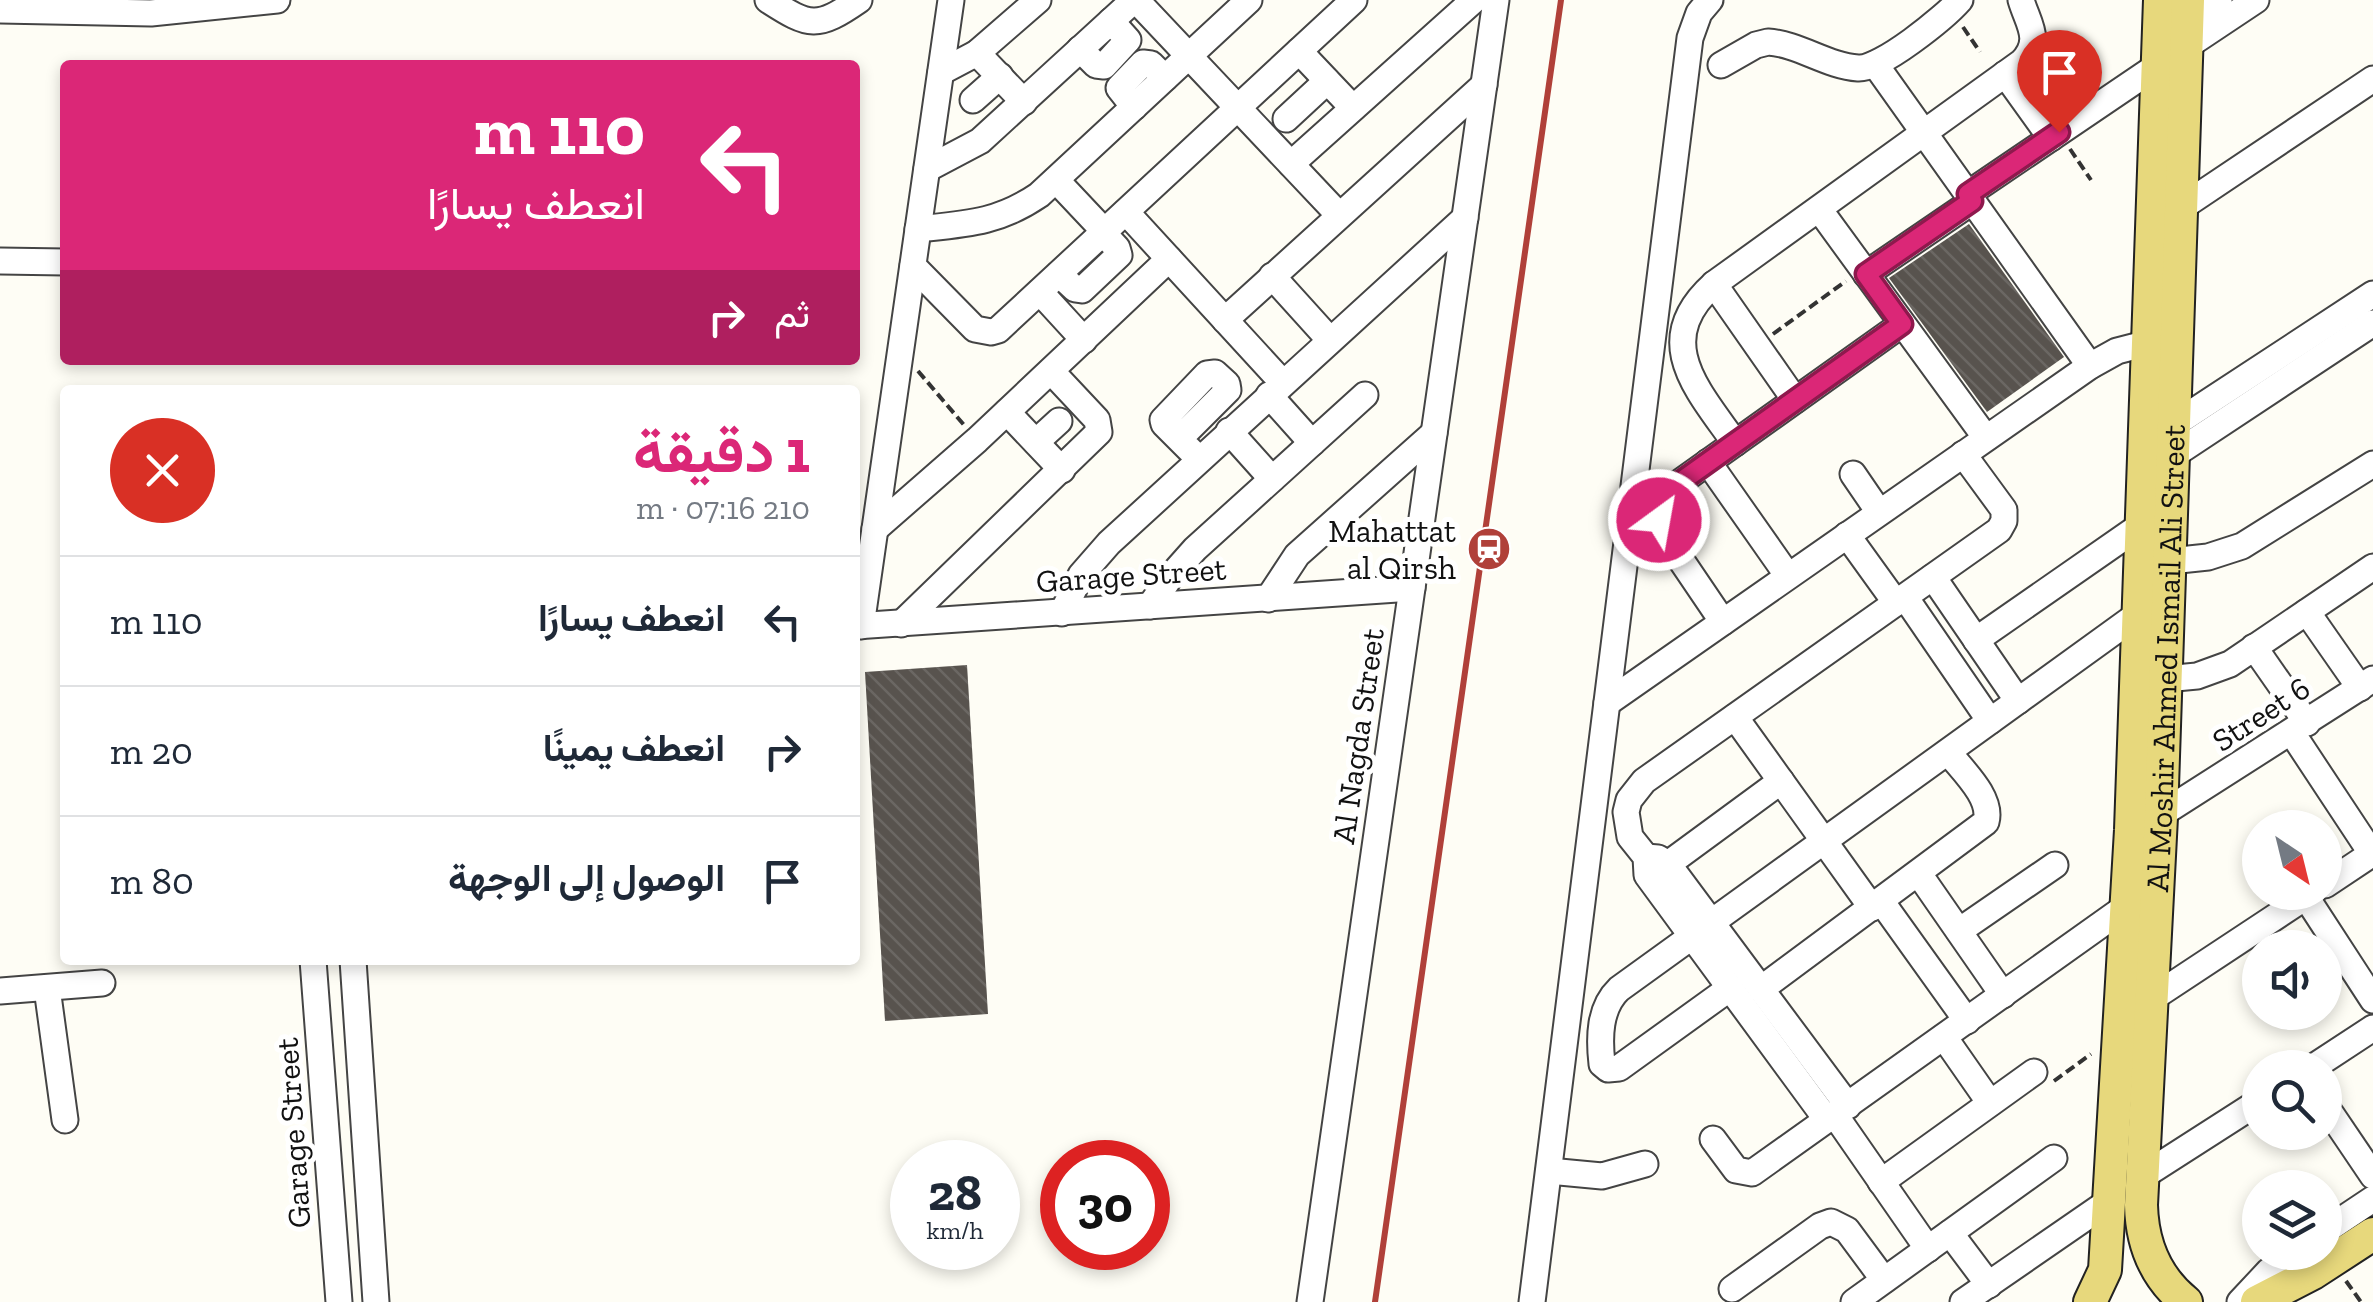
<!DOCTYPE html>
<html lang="ar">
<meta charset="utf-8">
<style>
:root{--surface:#fff;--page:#f6f6f7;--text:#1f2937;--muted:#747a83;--line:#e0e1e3;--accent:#db2777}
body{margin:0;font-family:"Zilla Slab",Vazirmatn,serif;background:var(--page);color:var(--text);direction:rtl;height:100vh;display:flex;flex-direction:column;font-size:38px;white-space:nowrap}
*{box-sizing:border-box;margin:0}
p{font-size:32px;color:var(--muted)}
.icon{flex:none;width:55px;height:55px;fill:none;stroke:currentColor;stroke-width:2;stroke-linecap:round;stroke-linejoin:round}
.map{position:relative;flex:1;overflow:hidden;direction:ltr}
.details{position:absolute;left:60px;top:385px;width:800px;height:580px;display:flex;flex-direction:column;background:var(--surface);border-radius:10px;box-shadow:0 5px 15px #0003;direction:rtl}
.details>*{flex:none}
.guide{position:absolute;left:60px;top:60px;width:800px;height:305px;border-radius:10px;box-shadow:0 5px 15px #0003;direction:rtl;background:#db2777;color:#fff;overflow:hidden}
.needle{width:65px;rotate:145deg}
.fabs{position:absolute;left:2242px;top:810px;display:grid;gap:20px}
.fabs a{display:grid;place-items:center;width:100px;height:100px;border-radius:50%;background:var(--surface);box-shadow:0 5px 15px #0003;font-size:50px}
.speed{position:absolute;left:890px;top:1140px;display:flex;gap:20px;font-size:50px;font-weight:700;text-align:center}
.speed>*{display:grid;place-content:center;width:130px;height:130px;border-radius:50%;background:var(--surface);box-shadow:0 5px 15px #0003;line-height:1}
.speed small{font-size:25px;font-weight:400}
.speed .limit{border:15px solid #d22;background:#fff;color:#111}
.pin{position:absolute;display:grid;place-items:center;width:85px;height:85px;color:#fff;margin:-102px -42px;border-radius:50% 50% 50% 0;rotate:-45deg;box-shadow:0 0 10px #0007}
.pin .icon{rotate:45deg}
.me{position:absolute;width:110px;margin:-55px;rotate:32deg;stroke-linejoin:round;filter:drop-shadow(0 0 8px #0008)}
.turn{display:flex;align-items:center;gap:35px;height:210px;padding:0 50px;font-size:45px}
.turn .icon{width:130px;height:130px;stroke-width:2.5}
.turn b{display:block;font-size:70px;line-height:85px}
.then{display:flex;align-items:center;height:95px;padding:0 50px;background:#0003;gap:20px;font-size:38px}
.round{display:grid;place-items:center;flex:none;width:105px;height:105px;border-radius:52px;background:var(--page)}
.summary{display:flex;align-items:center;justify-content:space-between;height:170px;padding:0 50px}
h1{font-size:60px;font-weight:700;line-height:75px;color:var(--accent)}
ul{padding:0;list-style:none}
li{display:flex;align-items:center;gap:30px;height:130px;padding:0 50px;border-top:2px solid var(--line)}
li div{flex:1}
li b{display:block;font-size:38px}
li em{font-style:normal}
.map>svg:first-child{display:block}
.building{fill:url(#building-back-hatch)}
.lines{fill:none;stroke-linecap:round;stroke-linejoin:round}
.minor-casing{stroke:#444;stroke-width:29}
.major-casing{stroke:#222;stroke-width:36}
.path{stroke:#333;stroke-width:4;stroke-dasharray:10 5;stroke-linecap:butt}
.minor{stroke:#fff;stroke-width:25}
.major{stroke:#e7d87c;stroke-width:32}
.rail{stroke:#b04039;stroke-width:6}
.route-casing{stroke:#8e194d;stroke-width:25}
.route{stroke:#db2777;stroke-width:18}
.labels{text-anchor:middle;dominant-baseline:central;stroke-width:10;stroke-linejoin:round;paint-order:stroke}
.poi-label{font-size:32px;fill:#111;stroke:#fff;text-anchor:end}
.street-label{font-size:32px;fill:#111;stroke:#fff}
</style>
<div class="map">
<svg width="2373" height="1302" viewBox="0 0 2373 1302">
<defs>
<pattern id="building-back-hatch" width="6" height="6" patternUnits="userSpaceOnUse" patternTransform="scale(2.5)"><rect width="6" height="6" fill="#58534e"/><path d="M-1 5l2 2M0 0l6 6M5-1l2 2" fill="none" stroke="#6b6763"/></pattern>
</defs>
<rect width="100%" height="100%" fill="#fefdf5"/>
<!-- building -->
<g class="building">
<polygon points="1969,224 2064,357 1987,412 1889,278"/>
<polygon points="967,665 988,1014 885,1021 865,672"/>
</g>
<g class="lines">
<!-- minor casing -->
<g class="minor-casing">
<g id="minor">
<path d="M768,0C810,27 817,29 859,0"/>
<polyline points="1136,0 1339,215"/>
<polyline points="0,10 151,13 277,0"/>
<polyline points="2188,19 2219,0"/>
<polyline points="2187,46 2256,0"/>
<polyline points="1080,49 1096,65 1104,66 1128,40 1111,21"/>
<polyline points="1299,51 1353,108"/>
<polyline points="977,53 1024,102"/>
<polyline points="1875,64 2090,366"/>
<path d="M1721,65L1756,45L1768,42C1799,44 1827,66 1858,68C1880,70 1945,17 1960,0"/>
<polyline points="941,72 977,53 1038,0"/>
<polyline points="2005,74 2051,138"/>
<polyline points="973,100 1000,76"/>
<polyline points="1134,107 1119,88 1143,63 1151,64 1165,78"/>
<polyline points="1286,119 1327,81"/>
<polyline points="1291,164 1474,0"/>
<polyline points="927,169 980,141 1134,0"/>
<polyline points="1056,180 1105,232"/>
<polyline points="1968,194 2157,66"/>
<polyline points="2182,207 2373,79"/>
<polyline points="1819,209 1986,438"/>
<polyline points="1126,212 1282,382"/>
<path d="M918,229C966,224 998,223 1039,195L1249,0"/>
<polyline points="0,261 65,262"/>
<polyline points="913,266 975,329 991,332 998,330 1354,0"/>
<polyline points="1059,274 1075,289 1082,290 1119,255 1117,248 1103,233"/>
<polyline points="1866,274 1973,201"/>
<polyline points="1272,276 1329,339"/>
<polyline points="1714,284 1795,400"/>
<polyline points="1040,292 1084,340"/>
<polyline points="1225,320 1484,85"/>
<polyline points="1269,395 1312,443"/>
<polyline points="1007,412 1062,470"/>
<polyline points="1229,431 1272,479"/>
<polyline points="2164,431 2373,294"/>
<polyline points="1179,439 1228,390 1227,384 1215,373 1207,374 1163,420 1164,424 1199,459"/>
<polyline points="1036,442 1059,421"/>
<path d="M1735,443C1698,390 1650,341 1714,284L2022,62C2043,40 2028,24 2021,0"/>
<polyline points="1708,462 1788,576"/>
<polyline points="2160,464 2373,323"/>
<polyline points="1853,474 1879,512"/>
<polyline points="875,529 977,440 1169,259"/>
<polyline points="1847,535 1896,603"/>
<polyline points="2170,561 2208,557 2242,546 2373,464"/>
<polyline points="1933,577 2018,701"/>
<polyline points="1905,597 1990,721"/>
<polyline points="1268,599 1297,555 1434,433"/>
<polyline points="1150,606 1171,576 1195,549 1365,395"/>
<polyline points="2307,612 2360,688"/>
<polyline points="1062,613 1081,575 1109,543 1465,218"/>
<path d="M1723,622L1662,532C1658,514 1661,502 1672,488L1902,324"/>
<polyline points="901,624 1099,432 1097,420 1051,371"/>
<polyline points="855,626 1412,588"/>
<polyline points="861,626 951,0"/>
<polyline points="1976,640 2140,526"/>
<polyline points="2254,647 2307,723"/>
<polyline points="2165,679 2197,676 2230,664 2373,567"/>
<polyline points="1607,703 2090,366 2117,351 2148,343"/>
<polyline points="1735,717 1872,908"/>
<polyline points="2292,733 2372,854"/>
<polyline points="2149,822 2373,679"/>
<polyline points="1646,857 1658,858 1668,864 1848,1106"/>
<polyline points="1668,864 1781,781"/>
<polyline points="1919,874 2003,995"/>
<polyline points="2325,885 2373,853"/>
<polyline points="2306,897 2373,1000"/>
<polyline points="1881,901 1967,1021"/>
<polyline points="1959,931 2055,865"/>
<polyline points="313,960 339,1302"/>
<polyline points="353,960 376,1302"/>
<polyline points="47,988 65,1120"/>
<path d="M1730,988L1619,1068L1608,1069L1602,1064C1599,1038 1599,1008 1619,989L2137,615"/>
<path d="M1761,989L1986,822C1993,798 1962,770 1948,752"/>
<polyline points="0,991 102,983"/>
<polyline points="2151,999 2313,892"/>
<polyline points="1944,1037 1990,1103"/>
<polyline points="2312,1068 2373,1028"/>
<polyline points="2325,1105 2373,1176"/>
<polyline points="1835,1115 1928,1249"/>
<polyline points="1827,1120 1647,875 1646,857 1630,837 1626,812 1629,800 1644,781 1999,530 2004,521 2004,510 1963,454"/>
<polyline points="1713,1139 1736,1170 1752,1173 2127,906"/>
<polyline points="1549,1171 1602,1176 1645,1164"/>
<polyline points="2143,1176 2260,1101"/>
<polyline points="1881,1182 2034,1072"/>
<polyline points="2325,1231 2373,1199"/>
<polyline points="1950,1233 1989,1285"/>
<polyline points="1732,1289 1820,1226 1831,1222 1847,1230 1884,1280"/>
<polyline points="1310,1302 1496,0"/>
<polyline points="1532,1302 1690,38 1699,13 1710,0"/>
<polyline points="1854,1302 2054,1158"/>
<polyline points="1963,1302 2108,1202"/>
<polyline points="2240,1302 2269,1271 2293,1252"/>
</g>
</g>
<!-- major casing -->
<g class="major-casing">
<g id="major">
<polyline points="2090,1302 2105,1270 2131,830 2160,0"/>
<path id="s1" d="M2186,1302C2155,1277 2142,1244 2141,1205L2161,817L2188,0"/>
<polyline points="2257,1302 2313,1273 2373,1234"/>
</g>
</g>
<!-- path -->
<g class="path">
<polyline points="1963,27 1980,52"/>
<polyline points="2070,149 2091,180"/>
<polyline points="1773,334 1846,281"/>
<polyline points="918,371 964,425"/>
<polyline points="2054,1081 2091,1054"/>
<polyline points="2346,1281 2361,1302"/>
</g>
<!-- minor -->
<use href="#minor" class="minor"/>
<!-- major -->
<use href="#major" class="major"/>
<!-- rail -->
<polyline class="rail" points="1375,1302 1561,0"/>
</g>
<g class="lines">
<!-- route casing -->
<g class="route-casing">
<polyline id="route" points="1659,520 1665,498 1672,488 1902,324 1866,274 1972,201 1968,194 2059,132"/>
</g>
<!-- route -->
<use href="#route" class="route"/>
</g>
<!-- icons -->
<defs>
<g id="station-disc" transform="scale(2.25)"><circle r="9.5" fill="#b04039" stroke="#fff"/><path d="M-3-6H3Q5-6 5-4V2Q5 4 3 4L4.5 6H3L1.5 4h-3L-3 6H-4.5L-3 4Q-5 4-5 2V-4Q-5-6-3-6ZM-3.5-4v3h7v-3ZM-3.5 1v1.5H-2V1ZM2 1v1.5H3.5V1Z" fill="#fff"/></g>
</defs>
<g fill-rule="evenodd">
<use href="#station-disc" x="1489" y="549"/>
</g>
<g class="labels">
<!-- poi labels -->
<g class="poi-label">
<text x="1456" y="531">Mahattat<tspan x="1456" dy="37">al Qirsh</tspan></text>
</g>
<!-- street labels -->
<g class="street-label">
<text transform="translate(1131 575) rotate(-4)">Garage Street</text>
<text stroke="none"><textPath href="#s1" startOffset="658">Al Moshir Ahmed Ismail Ali Street</textPath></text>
<text transform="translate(2261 714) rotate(-33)">Street 6</text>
<text transform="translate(1358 736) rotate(-82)">Al Nagda Street</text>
<text transform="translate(293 1133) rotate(-94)">Garage Street</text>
</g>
</g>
</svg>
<div class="fabs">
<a><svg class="needle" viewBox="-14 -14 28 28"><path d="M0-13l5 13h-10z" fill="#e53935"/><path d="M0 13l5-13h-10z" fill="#747a83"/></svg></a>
<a><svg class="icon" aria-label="sound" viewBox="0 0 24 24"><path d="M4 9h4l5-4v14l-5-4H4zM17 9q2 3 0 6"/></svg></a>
<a><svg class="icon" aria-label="search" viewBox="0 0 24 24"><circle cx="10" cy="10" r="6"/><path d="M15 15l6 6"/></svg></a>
<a><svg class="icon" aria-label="layers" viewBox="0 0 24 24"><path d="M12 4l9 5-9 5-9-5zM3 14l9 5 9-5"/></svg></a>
</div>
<div class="speed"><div>28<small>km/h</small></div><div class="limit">30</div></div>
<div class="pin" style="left:2059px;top:132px;background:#d93025"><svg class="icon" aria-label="arrive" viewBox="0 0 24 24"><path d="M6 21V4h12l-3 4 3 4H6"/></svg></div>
<svg class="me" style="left:1659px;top:520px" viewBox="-20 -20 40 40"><circle r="17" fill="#db2777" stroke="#fff" stroke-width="3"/><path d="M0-11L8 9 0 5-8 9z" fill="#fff"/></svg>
<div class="guide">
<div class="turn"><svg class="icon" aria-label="left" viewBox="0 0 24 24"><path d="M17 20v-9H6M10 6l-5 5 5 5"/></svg><div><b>110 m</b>انعطف يسارًا</div></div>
<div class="then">ثم<svg class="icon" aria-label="right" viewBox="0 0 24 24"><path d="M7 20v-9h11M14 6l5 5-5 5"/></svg></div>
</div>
<section class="details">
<div class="summary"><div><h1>1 دقيقة</h1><p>210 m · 07:16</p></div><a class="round" style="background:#d93025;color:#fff"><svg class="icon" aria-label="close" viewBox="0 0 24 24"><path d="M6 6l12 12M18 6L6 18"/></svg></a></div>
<ul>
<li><svg class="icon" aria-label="left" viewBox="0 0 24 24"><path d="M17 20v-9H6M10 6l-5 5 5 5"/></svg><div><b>انعطف يسارًا</b></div><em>110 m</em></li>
<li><svg class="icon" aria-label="right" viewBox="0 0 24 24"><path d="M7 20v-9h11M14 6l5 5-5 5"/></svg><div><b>انعطف يمينًا</b></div><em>20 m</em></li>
<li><svg class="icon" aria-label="arrive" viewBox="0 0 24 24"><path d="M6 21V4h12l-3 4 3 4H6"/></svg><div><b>الوصول إلى الوجهة</b></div><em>80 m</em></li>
</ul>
</section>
</div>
